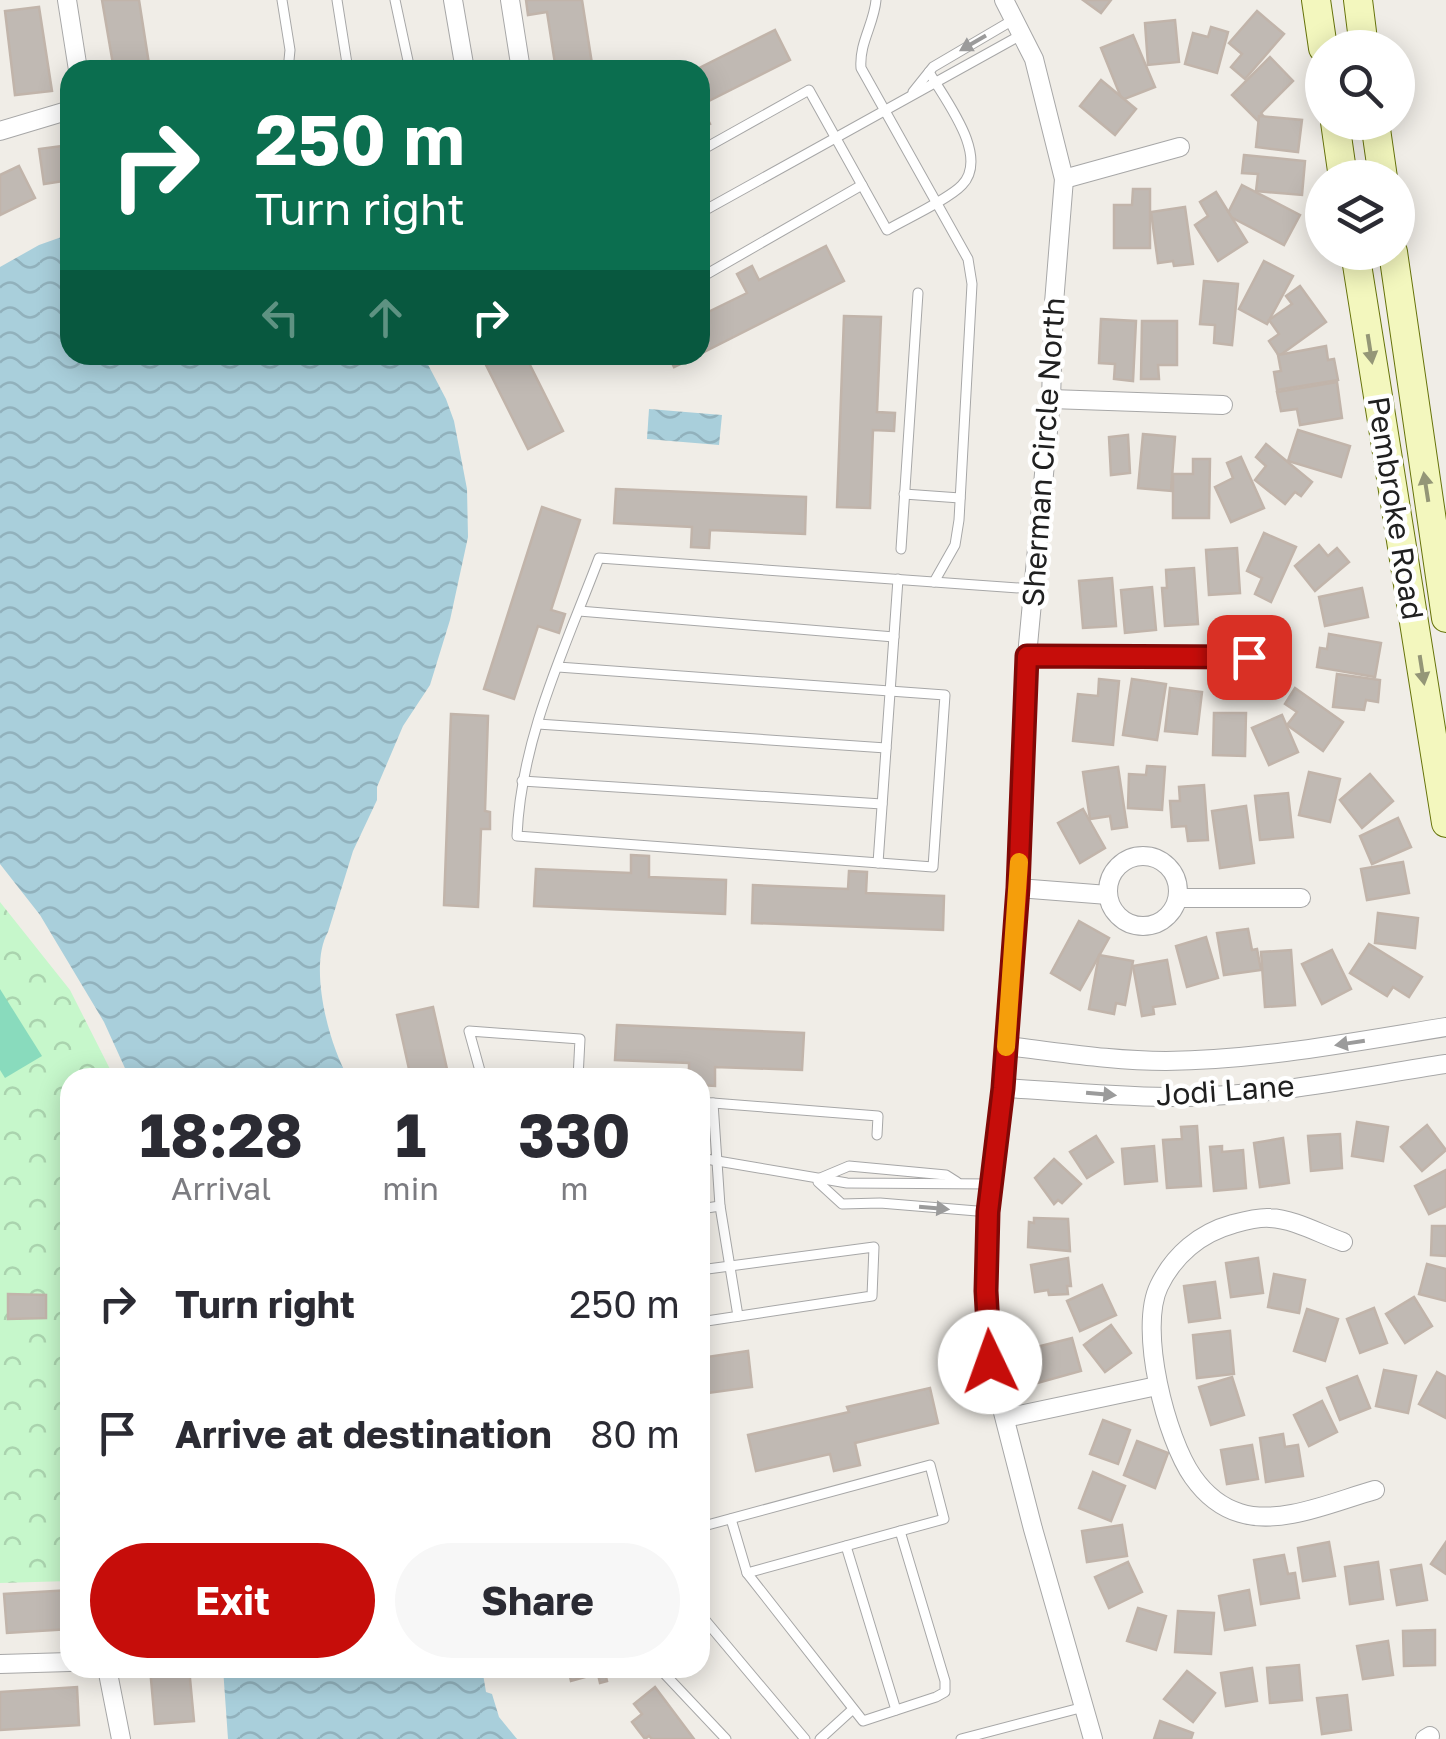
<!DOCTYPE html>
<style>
:root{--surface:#fff;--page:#f7f7f7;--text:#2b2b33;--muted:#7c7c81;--accent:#c60d0a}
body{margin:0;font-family:"Golos Text",sans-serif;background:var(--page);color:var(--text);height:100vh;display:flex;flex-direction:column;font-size:38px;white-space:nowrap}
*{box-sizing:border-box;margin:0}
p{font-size:32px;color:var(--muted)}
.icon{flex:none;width:55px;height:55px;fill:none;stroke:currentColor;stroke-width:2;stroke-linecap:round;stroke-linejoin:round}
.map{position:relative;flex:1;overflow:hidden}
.side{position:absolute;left:60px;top:1068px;width:650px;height:610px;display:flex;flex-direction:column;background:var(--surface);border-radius:30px;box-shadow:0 5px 25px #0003}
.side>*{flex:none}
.guide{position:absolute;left:60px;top:60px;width:650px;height:305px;border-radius:30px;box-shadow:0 5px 25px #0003;background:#0b6e4f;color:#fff;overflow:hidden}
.fabs{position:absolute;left:1305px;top:30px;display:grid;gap:20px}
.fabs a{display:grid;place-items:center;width:110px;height:110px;border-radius:50%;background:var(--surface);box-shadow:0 5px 25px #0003;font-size:50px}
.pin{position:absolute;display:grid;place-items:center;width:85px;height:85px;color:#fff;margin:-42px;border-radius:20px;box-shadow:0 5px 15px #0006}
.me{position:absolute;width:110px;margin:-55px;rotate:357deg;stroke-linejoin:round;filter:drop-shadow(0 0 8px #0008)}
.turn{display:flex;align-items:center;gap:35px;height:210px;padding:0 30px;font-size:45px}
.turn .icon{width:130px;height:130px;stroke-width:2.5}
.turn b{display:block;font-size:70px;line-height:85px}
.lanes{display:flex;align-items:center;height:95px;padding:0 30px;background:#0003;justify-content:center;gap:50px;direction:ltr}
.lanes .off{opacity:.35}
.eta{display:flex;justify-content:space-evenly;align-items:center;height:170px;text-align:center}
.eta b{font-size:60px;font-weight:700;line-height:70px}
.button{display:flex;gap:20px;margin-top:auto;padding:20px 30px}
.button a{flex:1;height:115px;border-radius:60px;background:var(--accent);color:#fff;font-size:40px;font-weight:700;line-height:115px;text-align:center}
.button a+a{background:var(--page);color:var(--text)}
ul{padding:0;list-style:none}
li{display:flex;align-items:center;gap:30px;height:130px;padding:0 30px}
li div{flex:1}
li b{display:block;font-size:38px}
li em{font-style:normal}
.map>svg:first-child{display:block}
.park{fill:url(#park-crowns)}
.pitch{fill:#89dbbd}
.water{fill:url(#water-waves)}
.building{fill:#c0b9b3;stroke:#c1b4aa;stroke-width:2.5}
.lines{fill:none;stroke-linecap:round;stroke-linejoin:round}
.service-casing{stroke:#a7a7a7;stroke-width:11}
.minor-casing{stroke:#a7a7a7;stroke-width:20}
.secondary-casing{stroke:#66730a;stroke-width:30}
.service{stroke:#fff;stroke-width:9}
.minor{stroke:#fff;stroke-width:18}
.secondary{stroke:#f3f7be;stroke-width:28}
.oneway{fill:#9b9b9b}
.oneway2{fill:#949677}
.route-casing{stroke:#810806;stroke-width:25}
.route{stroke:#c60d0a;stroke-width:18}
.slow{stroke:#f59e0b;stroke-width:18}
.labels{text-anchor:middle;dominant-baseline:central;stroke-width:9;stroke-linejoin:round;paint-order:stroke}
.street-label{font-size:30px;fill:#202020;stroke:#fff}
</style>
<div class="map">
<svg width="1446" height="1739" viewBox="0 0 1446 1739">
<defs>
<pattern id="park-crowns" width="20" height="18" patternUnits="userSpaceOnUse" patternTransform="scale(2.5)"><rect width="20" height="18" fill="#c6f7cb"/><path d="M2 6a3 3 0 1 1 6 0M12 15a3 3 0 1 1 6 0" fill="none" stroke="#aad3ae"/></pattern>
<pattern id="water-waves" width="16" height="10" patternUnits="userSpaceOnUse" patternTransform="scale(2.5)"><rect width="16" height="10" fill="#a9cfdb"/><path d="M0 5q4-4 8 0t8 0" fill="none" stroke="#91b1bc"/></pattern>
</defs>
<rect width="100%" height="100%" fill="#f0ede7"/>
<!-- park -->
<polygon class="park" points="0,902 70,990 114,1077 70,1078 70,1581 0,1583"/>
<!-- pitch -->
<polygon class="pitch" points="0,989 42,1056 5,1078 0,1070"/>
<!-- water -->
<g class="water">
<path d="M70,234V355H423L446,399L454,421L467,489L468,537L450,620L430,685L403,726L377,787V800L353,851L328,932C308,966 329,1045 348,1077H129L104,1022L40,915L0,864V267L39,245Z"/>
<polygon points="649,409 722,415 719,445 647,439"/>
<polygon points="223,1668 482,1668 486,1692 492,1694 499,1717 517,1739 228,1739"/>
</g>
<!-- building -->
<g class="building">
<polygon points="102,0 139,0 149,64 114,70"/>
<polygon points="526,0 582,0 593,70 556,70 547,12 528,15"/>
<polygon points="1083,0 1111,0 1101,13"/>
<polygon points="39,7 52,91 15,95 5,11"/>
<polygon points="1257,11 1284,34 1245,79 1231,67 1242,54 1229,43"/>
<polygon points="1175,20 1179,62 1148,65 1145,23"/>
<polygon points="1211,27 1228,32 1217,73 1185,64 1193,33 1208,37"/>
<polygon points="775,30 790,60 701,105 710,124 700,129 700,70 695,70"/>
<polygon points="1133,35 1155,87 1122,100 1101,48"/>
<polygon points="1270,57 1293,81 1261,113 1264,117 1259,122 1232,95"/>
<polygon points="1101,80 1136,109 1115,135 1080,106"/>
<polygon points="1259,116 1302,120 1298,152 1256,147"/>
<polygon points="70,145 70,180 44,184 39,149"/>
<polygon points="1244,155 1305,161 1302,195 1256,191 1258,174 1242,173"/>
<polygon points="19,166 35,198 0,215 0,175"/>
<polygon points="1242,185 1300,215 1284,245 1227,215"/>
<polygon points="1133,189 1150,189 1150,248 1114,248 1114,205 1132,205"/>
<polygon points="1216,192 1247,242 1218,261 1195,225 1208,216 1200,202"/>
<polygon points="1185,207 1193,264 1174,266 1173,261 1158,263 1151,212"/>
<polygon points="826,246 844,281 700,354 700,316 747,293 737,274 752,266 759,280"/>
<polygon points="1264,261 1293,276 1267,324 1239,309"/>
<polygon points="1204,281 1238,284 1232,345 1214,343 1215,325 1200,324"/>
<polygon points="1300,286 1326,322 1279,356 1269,341 1279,334 1269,320 1292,304 1286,296"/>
<polygon points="844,316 881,317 877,412 895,413 894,431 873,430 870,508 837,507"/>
<polygon points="1101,319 1136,321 1133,381 1114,379 1115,364 1099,363"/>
<polygon points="1142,321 1177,321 1177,365 1158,365 1159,379 1141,379"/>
<polygon points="1326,346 1328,360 1334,359 1338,380 1277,390 1274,372 1281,371 1278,355"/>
<polygon points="481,355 542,355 529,363 563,431 528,449"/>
<polygon points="668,355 699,355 674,367"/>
<polygon points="1337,382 1342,418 1300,425 1297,409 1281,411 1277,392"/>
<polygon points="1298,430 1350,446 1341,477 1288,461"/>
<polygon points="1143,434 1175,437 1171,491 1138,488"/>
<polygon points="1128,435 1130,473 1111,475 1109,437"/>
<polygon points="1266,444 1312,482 1301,496 1295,492 1285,504 1255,480 1266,466 1256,457"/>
<polygon points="1241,457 1264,508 1231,522 1215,487 1233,478 1227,463"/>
<polygon points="1193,459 1210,459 1209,518 1173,518 1173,474 1193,474"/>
<polygon points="616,489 806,497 805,534 710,530 709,548 691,547 692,527 614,523"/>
<polygon points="542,507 580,520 551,610 565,614 559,633 538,626 514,699 484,689"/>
<polygon points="1264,533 1296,547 1271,602 1255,594 1262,578 1247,571"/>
<polygon points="1319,545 1328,556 1337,548 1349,562 1315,591 1295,566"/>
<polygon points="1237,548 1240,593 1209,595 1206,550"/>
<polygon points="1194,568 1198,624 1165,626 1162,588 1167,588 1166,570"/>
<polygon points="1112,578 1116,626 1083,628 1079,581"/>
<polygon points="1152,587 1156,630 1125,633 1121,590"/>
<polygon points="1362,588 1368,617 1325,626 1319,597"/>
<polygon points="1329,634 1381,643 1375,677 1317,667 1320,648 1327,649"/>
<polygon points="1337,674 1380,680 1378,702 1366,700 1364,710 1333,707"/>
<polygon points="1099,679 1119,681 1113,745 1073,741 1078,694 1098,696"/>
<polygon points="1132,679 1166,684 1157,740 1123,735"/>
<polygon points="1170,688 1202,692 1197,734 1165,731"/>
<polygon points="1295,688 1343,722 1323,751 1287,725 1297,712 1285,704"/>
<polygon points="1214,713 1246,713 1245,756 1213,755"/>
<polygon points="451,714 488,716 485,811 490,812 490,829 481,829 478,907 444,905"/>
<polygon points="1282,715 1298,752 1269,765 1252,728"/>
<polygon points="1147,766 1165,767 1162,810 1128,808 1129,774 1146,775"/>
<polygon points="1118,767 1127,827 1112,829 1110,816 1090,819 1083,772"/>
<polygon points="1309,772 1340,779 1330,822 1299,815"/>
<polygon points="1370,774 1393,801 1362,828 1340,800"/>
<polygon points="1204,785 1208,840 1188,841 1186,826 1172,827 1170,801 1180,801 1179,787"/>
<polygon points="1288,793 1293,837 1260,840 1255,796"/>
<polygon points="1246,806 1254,863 1220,868 1212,811"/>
<polygon points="1083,809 1105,848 1080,863 1058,823"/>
<polygon points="1398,818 1411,847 1372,864 1360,836"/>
<polygon points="631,855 649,856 649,877 726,880 725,914 534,906 536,869 631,873"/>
<polygon points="1403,862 1409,893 1367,900 1361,869"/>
<polygon points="849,871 867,872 866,893 944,896 943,930 752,923 753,885 848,889"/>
<polygon points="1378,913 1418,918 1415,948 1375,943"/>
<polygon points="1079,921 1109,938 1080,990 1051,973"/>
<polygon points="1248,929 1252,950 1257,949 1261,970 1224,975 1217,933"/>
<polygon points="1206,937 1218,978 1187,987 1176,946"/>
<polygon points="1369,944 1422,977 1409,997 1393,987 1387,996 1350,973"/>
<polygon points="1291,950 1295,1005 1265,1007 1261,952"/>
<polygon points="1332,950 1351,989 1322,1004 1302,964"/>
<polygon points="1099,955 1133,961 1125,1005 1116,1003 1114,1014 1089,1009"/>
<polygon points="1167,960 1175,1004 1153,1007 1154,1014 1142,1016 1133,966"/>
<polygon points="433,1007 449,1078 411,1078 397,1015"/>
<polygon points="617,1025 804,1033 802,1070 715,1067 715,1086 700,1085 700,1078 689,1078 689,1063 615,1060"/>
<polygon points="1357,1122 1388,1127 1383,1161 1352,1156"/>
<polygon points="1427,1125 1446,1150 1422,1171 1401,1147"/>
<polygon points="1197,1126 1201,1186 1167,1188 1163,1140 1182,1139 1181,1127"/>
<polygon points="1340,1134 1342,1168 1311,1171 1308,1136"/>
<polygon points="1096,1136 1113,1162 1087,1178 1070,1152"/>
<polygon points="1283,1138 1289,1183 1260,1187 1254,1143"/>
<polygon points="1154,1146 1157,1181 1125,1184 1122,1149"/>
<polygon points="1222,1146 1222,1152 1243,1150 1246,1188 1214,1191 1210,1147"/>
<polygon points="1054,1159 1081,1184 1062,1203 1058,1200 1054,1204 1035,1178"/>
<polygon points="1446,1170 1446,1206 1429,1214 1415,1186"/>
<polygon points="1034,1218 1068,1219 1070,1251 1028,1247 1029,1222 1034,1223"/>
<polygon points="1432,1226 1446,1226 1446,1256 1431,1255"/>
<polygon points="1068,1258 1071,1286 1067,1286 1068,1294 1049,1295 1048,1290 1035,1292 1031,1265"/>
<polygon points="1258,1258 1263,1293 1231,1297 1226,1263"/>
<polygon points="1427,1264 1446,1269 1446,1301 1419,1294"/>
<polygon points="1274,1274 1305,1280 1299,1313 1268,1307"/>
<polygon points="1215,1282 1220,1318 1189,1322 1184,1286"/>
<polygon points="1102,1285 1116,1315 1080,1331 1067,1301"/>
<polygon points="8,1294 46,1295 46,1318 8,1319"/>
<polygon points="1414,1297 1432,1326 1405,1343 1386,1314"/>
<polygon points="1374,1308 1387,1343 1360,1353 1347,1319"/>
<polygon points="1307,1309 1338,1319 1325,1361 1294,1351"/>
<polygon points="1111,1325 1131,1353 1105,1372 1084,1345"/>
<polygon points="1230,1331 1234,1374 1197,1378 1193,1335"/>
<polygon points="1072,1338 1081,1371 1034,1384 1025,1350"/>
<polygon points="748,1351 752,1387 700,1394 700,1358"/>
<polygon points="1384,1370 1416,1376 1408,1413 1376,1406"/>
<polygon points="1437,1372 1446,1377 1446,1418 1419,1404"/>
<polygon points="1357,1376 1370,1408 1340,1420 1327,1388"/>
<polygon points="1232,1377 1244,1415 1211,1425 1199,1387"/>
<polygon points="930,1388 938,1423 855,1443 860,1465 834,1471 830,1454 756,1471 748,1435 849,1412 847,1407"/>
<polygon points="1322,1401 1337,1432 1309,1446 1294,1415"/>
<polygon points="1103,1420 1130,1430 1118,1464 1090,1454"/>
<polygon points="700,1430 707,1430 708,1459 700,1459"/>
<polygon points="1283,1434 1285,1447 1298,1445 1303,1476 1266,1482 1260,1438"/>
<polygon points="1137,1441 1168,1453 1155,1488 1124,1475"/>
<polygon points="1252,1445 1258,1479 1227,1484 1221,1450"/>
<polygon points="1093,1472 1125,1486 1111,1521 1079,1508"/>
<polygon points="1122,1525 1127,1556 1087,1562 1082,1531"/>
<polygon points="1329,1542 1335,1576 1303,1581 1298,1548"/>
<polygon points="1446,1542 1446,1574 1431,1564"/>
<polygon points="1284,1555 1288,1574 1295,1573 1299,1598 1261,1604 1254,1560"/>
<polygon points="1128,1562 1142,1592 1109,1608 1095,1577"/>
<polygon points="1378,1562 1383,1599 1350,1604 1345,1567"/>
<polygon points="1421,1565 1427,1600 1397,1605 1391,1570"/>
<polygon points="70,1590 70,1629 7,1633 4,1594"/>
<polygon points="1249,1590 1255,1625 1225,1630 1219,1596"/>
<polygon points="1138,1608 1166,1616 1156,1650 1127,1641"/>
<polygon points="1178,1611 1214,1613 1211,1654 1175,1652"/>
<polygon points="1435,1630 1435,1665 1404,1666 1403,1631"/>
<polygon points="1388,1641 1393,1675 1363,1679 1357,1646"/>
<polygon points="1299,1665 1302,1700 1270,1703 1267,1668"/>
<polygon points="150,1668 189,1668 194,1721 155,1724"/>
<polygon points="568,1668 604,1668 607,1681 600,1683 597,1670 588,1673 589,1676 571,1681"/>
<polygon points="1252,1668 1257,1701 1226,1706 1221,1673"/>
<polygon points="1187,1671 1215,1693 1193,1722 1164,1699"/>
<polygon points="77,1687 79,1725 0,1730 0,1692"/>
<polygon points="655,1687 694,1739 652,1739 649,1736 645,1739 638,1730 632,1722 642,1714 634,1704"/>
<polygon points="1347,1695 1351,1730 1322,1734 1317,1698"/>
<polygon points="1160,1721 1193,1733 1191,1739 1154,1739"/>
</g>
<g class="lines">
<!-- service casing -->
<g class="service-casing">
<g id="service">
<polyline points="282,0 290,50 288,70"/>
<polyline points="337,0 348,70"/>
<polyline points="395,0 410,70"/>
<path d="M876,0C874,24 859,43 861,68L968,259L972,284L959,520L955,545L934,582"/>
<polyline points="913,92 933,67 1013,20"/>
<path d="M700,151L809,90L887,230C906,219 949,199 962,185C990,156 945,100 929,72"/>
<polyline points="700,213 1021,35"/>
<polyline points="700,278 862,185"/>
<polyline points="559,355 561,358 566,355"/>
<polyline points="904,494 960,498"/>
<polyline points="901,549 918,293"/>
<polyline points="579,611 894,637"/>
<path d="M558,667L945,695L933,867L517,836C521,738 565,648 599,558L1033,589"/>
<polyline points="538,724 886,748"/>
<polyline points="522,781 882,804"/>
<polyline points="878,863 898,579"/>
<polyline points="482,1078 469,1031 580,1039 578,1078"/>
<polyline points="700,1102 878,1116 877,1135"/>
<polyline points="713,1103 720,1206 738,1316"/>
<polyline points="700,1158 847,1183 993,1184"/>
<polyline points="818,1179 849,1166 946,1175 957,1182"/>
<polyline points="818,1182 842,1204 880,1203 989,1212"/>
<polyline points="700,1209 720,1206"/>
<polyline points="700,1270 874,1247 872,1296 700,1322"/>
<polyline points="731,1519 747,1573 863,1721 936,1697 945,1692 945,1681 900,1531"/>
<polyline points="700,1527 930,1465 944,1519 747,1573"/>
<polyline points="846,1546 896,1710"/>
<polyline points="700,1614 805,1739"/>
<polyline points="659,1668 726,1739"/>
<polyline points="820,1739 853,1709"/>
<polyline points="961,1739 1084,1707"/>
</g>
</g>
<!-- minor casing -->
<g class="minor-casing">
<g id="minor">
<polyline points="67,0 78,70"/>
<polyline points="453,0 465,70"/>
<polyline points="510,0 521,70"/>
<polyline points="1004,0 1034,59 1064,179 1054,303 1051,399 1027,656 1018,888 1003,1088 989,1212 987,1291 990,1362 1033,1529 1093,1739"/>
<polyline points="0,131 70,110"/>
<polyline points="1064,179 1180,147"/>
<polyline points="1051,399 1223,405"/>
<polyline points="1027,656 1249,657"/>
<circle cx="1143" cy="891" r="35"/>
<polyline points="1018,888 1108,895"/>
<polyline points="1178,898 1301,898"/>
<path d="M1006,1046C1059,1052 1112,1061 1166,1061C1260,1060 1353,1042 1446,1027"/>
<path d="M1003,1088C1065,1091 1126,1098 1187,1097C1274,1095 1360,1077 1446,1064"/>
<path d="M1343,1242C1320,1234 1294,1219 1270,1218C1258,1217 1244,1221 1233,1224C1200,1233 1174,1255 1159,1286C1138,1329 1166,1439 1193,1477C1205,1494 1220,1507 1240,1513C1281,1526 1335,1501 1375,1490"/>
<polyline points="1005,1418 1157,1386"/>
<polyline points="0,1664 70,1662"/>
<polyline points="107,1668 121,1739"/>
<polyline points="1425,1739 1430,1736"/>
</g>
</g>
<!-- secondary casing -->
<g class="secondary-casing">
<g id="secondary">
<polyline points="1316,0 1323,48"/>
<polyline points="1358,0 1364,48"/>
<polyline points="1335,122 1343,178"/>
<polyline points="1375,122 1383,178"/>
<polyline points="1355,252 1446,823"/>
<polyline points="1393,252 1446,618"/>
</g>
</g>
<!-- service -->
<use href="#service" class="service"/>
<!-- minor -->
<use href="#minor" class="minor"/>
<!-- secondary -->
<use href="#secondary" class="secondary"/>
</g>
<!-- one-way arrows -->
<defs><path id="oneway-solid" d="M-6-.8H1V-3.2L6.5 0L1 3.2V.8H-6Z" transform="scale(2.5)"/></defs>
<g class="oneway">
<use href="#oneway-solid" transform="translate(973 43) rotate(150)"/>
<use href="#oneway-solid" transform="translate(1350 1043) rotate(171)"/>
<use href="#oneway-solid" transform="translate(1101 1094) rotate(5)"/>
<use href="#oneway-solid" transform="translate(934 1208) rotate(5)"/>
</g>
<g class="oneway2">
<use href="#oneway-solid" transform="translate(1370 349) rotate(81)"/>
<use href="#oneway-solid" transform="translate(1426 487) rotate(-99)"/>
<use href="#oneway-solid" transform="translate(1422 670) rotate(81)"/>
</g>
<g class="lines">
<!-- route casing -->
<g class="route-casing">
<polyline id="route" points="990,1362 986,1291 988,1212 1003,1088 1018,888 1027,656 1249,657"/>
</g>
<!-- route -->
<use href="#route" class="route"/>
<!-- slow -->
<polyline class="slow" points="1006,1047 1019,862"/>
</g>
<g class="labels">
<!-- street labels -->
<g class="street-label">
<text transform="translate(1043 452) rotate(-86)">Sherman Circle North</text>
<text transform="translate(1396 508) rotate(81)">Pembroke Road</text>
<text transform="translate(1225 1090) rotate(-4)">Jodi Lane</text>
</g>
</g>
</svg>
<div class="fabs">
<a><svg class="icon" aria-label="search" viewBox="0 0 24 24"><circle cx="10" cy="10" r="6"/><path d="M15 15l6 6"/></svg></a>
<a><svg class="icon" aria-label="layers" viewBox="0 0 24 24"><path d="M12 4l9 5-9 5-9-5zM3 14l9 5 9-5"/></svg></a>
</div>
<div class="pin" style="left:1249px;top:657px;background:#d93025"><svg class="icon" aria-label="arrive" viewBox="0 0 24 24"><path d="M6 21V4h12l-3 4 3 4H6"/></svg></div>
<svg class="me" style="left:990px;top:1362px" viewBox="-20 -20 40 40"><circle r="19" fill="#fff"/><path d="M0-13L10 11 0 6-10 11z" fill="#c60d0a"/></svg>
<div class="guide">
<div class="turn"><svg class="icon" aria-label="right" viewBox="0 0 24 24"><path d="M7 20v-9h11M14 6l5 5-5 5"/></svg><div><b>250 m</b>Turn right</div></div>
<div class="lanes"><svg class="icon off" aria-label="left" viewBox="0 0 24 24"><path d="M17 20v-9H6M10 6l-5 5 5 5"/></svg><svg class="icon off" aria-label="ahead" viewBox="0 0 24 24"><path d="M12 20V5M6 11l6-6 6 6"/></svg><svg class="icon" aria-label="right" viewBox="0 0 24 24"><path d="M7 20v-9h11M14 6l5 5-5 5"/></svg></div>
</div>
<section class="side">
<div class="eta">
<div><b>18:28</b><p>Arrival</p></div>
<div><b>1</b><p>min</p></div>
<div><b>330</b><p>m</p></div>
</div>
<ul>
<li><svg class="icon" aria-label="right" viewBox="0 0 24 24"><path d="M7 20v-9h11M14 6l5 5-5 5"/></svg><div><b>Turn right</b></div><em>250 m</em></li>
<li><svg class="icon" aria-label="arrive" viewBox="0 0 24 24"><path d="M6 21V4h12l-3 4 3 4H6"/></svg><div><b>Arrive at destination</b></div><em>80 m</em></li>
</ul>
<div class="button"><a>Exit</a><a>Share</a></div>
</section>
</div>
